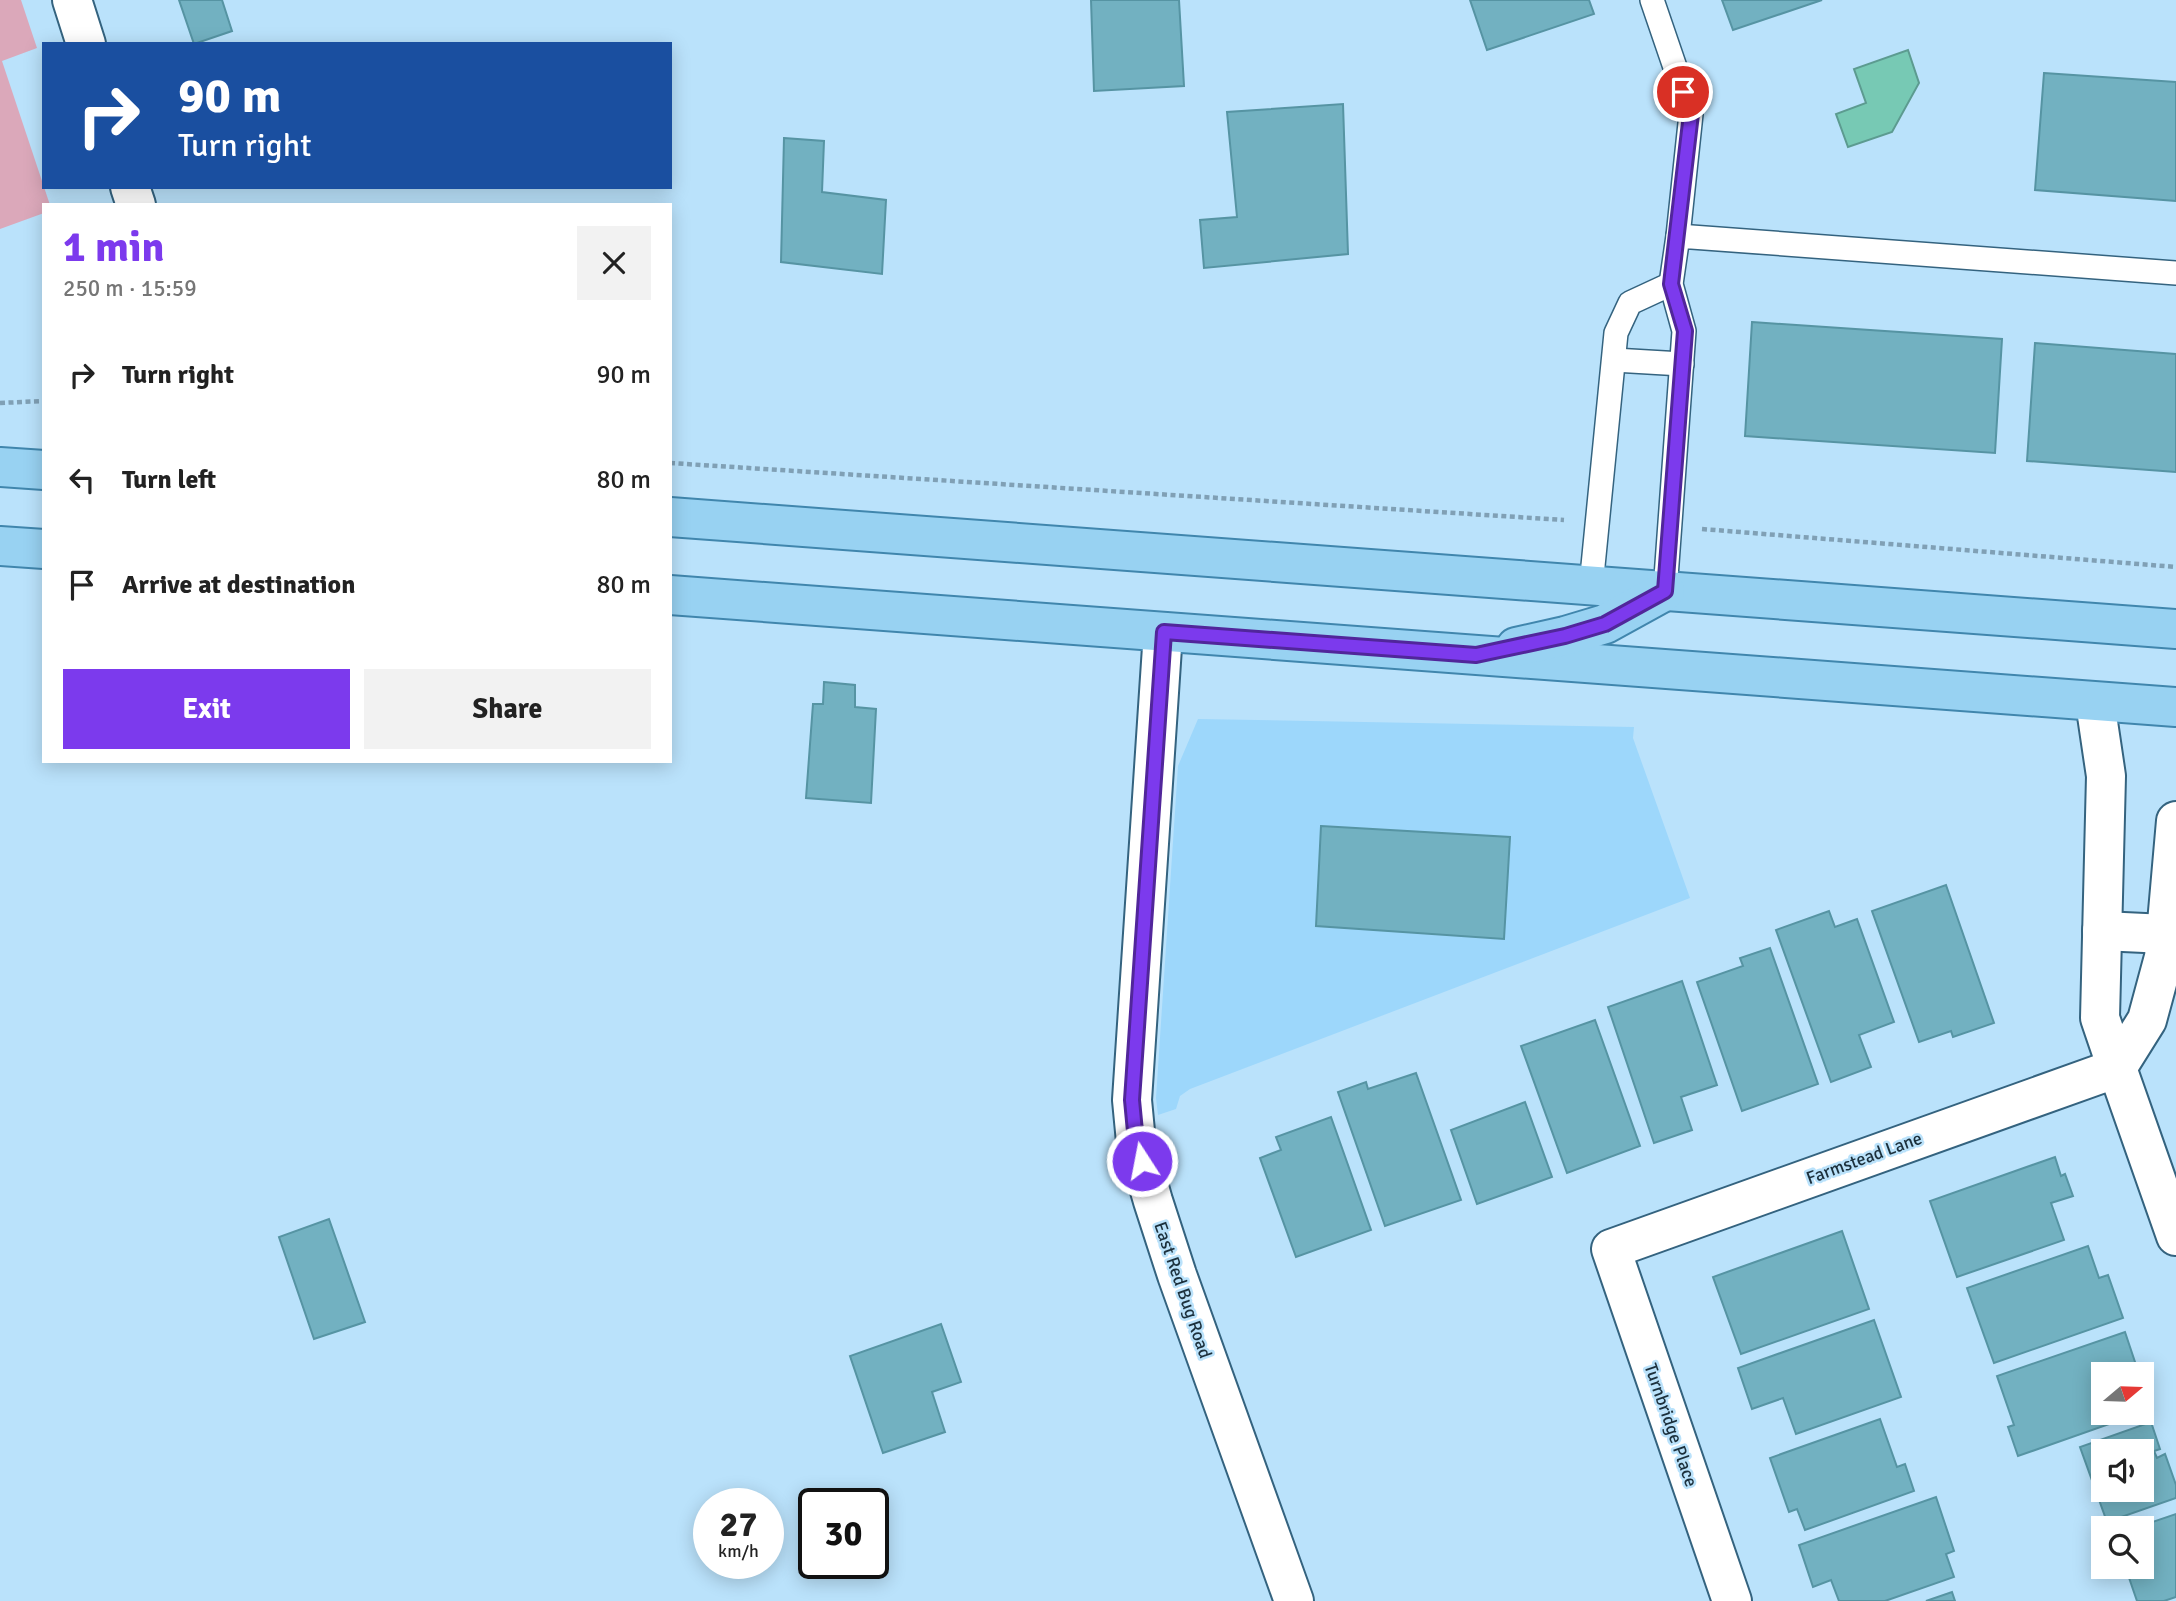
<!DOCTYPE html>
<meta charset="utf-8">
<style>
:root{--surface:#fff;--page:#f2f2f2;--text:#222;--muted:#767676;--accent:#7c3aed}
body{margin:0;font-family:Signika,sans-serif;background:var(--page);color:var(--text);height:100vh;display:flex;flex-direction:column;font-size:26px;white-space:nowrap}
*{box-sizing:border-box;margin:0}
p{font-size:23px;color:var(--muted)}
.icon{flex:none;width:38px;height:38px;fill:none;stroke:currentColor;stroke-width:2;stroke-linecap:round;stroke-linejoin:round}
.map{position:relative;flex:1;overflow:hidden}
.sheet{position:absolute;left:42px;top:203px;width:630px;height:560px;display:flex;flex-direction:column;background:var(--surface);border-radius:0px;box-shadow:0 4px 18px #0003}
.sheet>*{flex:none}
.banner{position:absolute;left:42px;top:42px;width:630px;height:147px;border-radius:0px;box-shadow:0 4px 18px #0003;background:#1a4fa0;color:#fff;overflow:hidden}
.needle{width:46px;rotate:71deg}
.tools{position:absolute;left:2091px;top:1362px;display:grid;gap:14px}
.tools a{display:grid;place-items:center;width:63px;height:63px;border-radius:0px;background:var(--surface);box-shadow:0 4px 18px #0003;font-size:35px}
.speed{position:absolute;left:693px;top:1488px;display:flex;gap:14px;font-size:35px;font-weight:700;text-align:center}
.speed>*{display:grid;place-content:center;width:91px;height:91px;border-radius:50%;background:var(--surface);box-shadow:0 4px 18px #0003;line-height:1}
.speed small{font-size:18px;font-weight:400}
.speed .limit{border:4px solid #111;border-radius:10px;background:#fff;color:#111}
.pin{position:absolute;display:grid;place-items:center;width:60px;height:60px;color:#fff;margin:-30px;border:4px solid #fff;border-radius:50%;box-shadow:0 2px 7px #0007}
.me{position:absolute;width:77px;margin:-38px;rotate:349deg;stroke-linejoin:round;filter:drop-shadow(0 0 5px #0008)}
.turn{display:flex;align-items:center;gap:24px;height:147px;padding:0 21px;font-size:32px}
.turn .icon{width:91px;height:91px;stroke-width:2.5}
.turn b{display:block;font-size:49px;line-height:60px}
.round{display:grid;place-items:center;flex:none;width:74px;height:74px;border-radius:0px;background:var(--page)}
.head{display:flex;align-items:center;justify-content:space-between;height:119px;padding:0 21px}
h1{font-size:42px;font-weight:700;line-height:52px;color:var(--accent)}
.primary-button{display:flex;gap:14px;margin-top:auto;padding:14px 21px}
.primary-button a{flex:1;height:80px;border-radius:0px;background:var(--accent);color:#fff;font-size:28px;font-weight:700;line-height:80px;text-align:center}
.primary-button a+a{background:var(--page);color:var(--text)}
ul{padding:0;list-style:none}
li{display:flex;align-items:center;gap:21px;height:105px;padding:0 21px}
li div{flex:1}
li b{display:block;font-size:26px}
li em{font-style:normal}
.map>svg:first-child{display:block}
.built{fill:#9dd7fb}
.green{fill:#dba8ba}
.water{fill:#77c9b4;stroke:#5c9b90;stroke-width:2}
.building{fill:#72b1c1;stroke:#5694a3;stroke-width:2;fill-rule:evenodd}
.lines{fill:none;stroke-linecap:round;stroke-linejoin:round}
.service-casing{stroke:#34637f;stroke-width:26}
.minor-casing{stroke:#34637f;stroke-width:42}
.tertiary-casing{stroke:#34637f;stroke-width:42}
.primary-casing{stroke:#4086ad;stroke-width:42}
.path{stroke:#80a0b5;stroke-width:4.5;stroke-dasharray:5 3.5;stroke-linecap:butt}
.service{stroke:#fff;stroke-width:23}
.minor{stroke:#fff;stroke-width:38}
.tertiary{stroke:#fff;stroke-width:38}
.primary{stroke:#98d2f2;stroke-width:38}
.route-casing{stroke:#51269a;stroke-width:18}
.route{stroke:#7c3aed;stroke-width:12}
.labels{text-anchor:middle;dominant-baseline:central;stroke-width:5;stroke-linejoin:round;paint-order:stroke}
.street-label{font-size:18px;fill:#1c303c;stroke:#bae2fb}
</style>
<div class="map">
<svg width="2176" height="1601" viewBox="0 0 2176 1601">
<rect width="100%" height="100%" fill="#bae2fb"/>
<!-- built -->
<polygon class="built" points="1198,719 1634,727 1633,738 1690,898 1190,1089 1180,1096 1176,1109 1158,1115 1156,1098 1178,766"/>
<!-- green -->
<polygon class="green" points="0,0 21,0 37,48 2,61 50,205 44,205 44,213 0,229"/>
<!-- water -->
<polygon class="water" points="1908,50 1919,83 1892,132 1848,147 1836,114 1866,103 1854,69"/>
<!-- building -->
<g class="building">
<polygon points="179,0 222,0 232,31 194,44"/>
<polygon points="1091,0 1179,0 1184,86 1094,91"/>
<polygon points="1470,0 1589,0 1594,14 1487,50"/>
<polygon points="1722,0 1822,0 1733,30"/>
<polygon points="2044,73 2176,82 2176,201 2035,190"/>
<polygon points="1343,104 1348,254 1204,268 1200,220 1237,217 1227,112"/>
<polygon points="784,138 824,141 822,192 886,200 882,274 781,262"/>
<polygon points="1752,322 2002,339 1995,453 1745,436"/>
<polygon points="2035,343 2176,354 2176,472 2027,461"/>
<polygon points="824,682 855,685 855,707 876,709 871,803 806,798 813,704 823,704"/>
<polygon points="1321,826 1510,837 1504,939 1316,926"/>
<polygon points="1946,885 1994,1023 1953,1037 1951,1031 1919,1042 1872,911"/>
<polygon points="1829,911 1835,927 1857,919 1894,1022 1859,1035 1871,1067 1831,1082 1776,930"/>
<polygon points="1770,948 1818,1084 1742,1111 1697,982 1743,966 1740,958"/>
<polygon points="1682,981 1717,1085 1681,1097 1692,1130 1654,1143 1608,1007"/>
<polygon points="1595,1020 1640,1146 1567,1173 1521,1046"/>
<polygon points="1416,1073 1461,1200 1385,1226 1338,1092 1366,1082 1368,1089"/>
<polygon points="1525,1102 1552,1177 1477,1204 1451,1130"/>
<polygon points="1331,1117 1371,1230 1296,1257 1260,1158 1281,1150 1276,1137"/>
<polygon points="2055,1157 2061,1176 2065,1174 2073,1196 2051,1203 2064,1240 1957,1277 1930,1201"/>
<polygon points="329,1219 365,1322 314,1339 279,1237"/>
<polygon points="1842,1231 1869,1309 1741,1354 1713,1277"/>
<polygon points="2088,1246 2099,1278 2108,1275 2123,1318 1994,1363 1967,1288"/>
<polygon points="1874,1320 1901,1397 1796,1434 1783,1398 1752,1409 1738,1368"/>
<polygon points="941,1324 961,1382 932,1392 945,1432 883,1453 850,1356"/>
<polygon points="2125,1332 2139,1374 2104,1374 2104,1412 2142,1412 2142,1381 2152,1409 2018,1456 2008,1427 2014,1425 1997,1376"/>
<polygon points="1880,1419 1897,1467 1905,1464 1914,1491 1805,1530 1797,1509 1789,1512 1770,1458"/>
<path d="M2151,1422L2160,1449L2154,1451L2157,1458L2165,1454L2176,1485V1498L2107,1522L2080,1447ZM2104,1451H2142V1489H2104Z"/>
<polygon points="1936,1497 1954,1551 1946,1554 1954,1577 1885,1601 1839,1601 1831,1580 1813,1587 1799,1545"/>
<polygon points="2176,1514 2176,1597 2164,1601 2137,1601 2125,1566 2142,1566 2142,1528 2135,1528"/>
<polygon points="1952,1592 1955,1601 1926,1601"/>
</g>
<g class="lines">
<!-- service casing -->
<g class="service-casing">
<g id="service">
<polyline points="1652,0 1691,114 1678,236"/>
<polyline points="1614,360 1682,364"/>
<polyline points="1591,586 1616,333 1630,303 1671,284"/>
<polyline points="1665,591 1684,331 1671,284 1678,236 2176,273"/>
</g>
</g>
<!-- minor casing -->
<g class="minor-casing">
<g id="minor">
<polyline points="1163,632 1132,1100 1136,1142 1153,1201 1177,1275 1294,1601"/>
<polyline points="2095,702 2106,776 2100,1018 2117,1068 2147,1020 2164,957 2176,821"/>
<polyline points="2102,931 2166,934"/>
<polyline points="1732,1601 1611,1249 2117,1068 2176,1236"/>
</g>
</g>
<!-- tertiary casing -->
<g class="tertiary-casing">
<g id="tertiary">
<polyline points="72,0 86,44"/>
<polyline points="130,187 136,205"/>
</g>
</g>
<!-- primary casing -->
<g class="primary-casing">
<g id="primary">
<polyline points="0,467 44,470"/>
<polyline points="670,517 2176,629"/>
<polyline points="0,546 44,549"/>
<polyline points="670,595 2176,707"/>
<polyline points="1516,647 1565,636 1605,624 1665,591"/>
</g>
</g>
<!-- path -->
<g class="path">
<polyline points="0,403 44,401"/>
<polyline points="670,463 1564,520"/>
<polyline points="1702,529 2176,567"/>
</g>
<!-- service -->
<use href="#service" class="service"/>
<!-- minor -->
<use href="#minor" class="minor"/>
<!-- tertiary -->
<use href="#tertiary" class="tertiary"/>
<!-- primary -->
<use href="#primary" class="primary"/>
</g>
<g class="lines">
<!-- route casing -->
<g class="route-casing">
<polyline id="route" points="1142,1161 1136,1142 1132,1100 1164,632 1476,655 1565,636 1605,624 1665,591 1685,331 1671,284 1691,114 1683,92"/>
</g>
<!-- route -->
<use href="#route" class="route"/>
</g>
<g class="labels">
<!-- street labels -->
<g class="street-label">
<text transform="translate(1864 1158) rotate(-20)">Farmstead Lane</text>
<text transform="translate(1183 1290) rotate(71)">East Red Bug Road</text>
<text transform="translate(1671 1425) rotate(71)">Turnbridge Place</text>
</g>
</g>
</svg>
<div class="tools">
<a><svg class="needle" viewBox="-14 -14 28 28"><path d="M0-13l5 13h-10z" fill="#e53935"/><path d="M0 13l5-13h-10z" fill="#767676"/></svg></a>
<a><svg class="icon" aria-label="sound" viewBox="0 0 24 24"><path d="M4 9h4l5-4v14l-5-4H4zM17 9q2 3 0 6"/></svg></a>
<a><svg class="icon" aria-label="search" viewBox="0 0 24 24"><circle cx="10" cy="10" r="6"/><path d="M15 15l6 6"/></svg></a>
</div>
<div class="speed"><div>27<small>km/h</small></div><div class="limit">30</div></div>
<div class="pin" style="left:1683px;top:92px;background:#d93025"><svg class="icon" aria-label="arrive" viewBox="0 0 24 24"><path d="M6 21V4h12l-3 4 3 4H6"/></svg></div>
<svg class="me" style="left:1142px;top:1161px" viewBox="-20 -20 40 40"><circle r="17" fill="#7c3aed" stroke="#fff" stroke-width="3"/><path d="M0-11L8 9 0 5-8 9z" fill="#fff"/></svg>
<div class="banner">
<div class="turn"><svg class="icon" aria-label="right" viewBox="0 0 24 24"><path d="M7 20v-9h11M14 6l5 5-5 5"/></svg><div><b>90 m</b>Turn right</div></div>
</div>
<section class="sheet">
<div class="head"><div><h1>1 min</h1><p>250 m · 15:59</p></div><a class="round"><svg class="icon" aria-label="close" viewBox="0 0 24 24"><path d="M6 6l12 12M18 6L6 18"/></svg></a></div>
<ul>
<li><svg class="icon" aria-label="right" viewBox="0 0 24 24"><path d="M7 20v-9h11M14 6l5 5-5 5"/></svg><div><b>Turn right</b></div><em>90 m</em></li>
<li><svg class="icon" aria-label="left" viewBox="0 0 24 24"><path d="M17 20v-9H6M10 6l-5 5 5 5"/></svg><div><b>Turn left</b></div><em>80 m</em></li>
<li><svg class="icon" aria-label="arrive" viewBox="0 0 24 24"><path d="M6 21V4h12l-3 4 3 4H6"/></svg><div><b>Arrive at destination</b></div><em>80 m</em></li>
</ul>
<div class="primary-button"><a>Exit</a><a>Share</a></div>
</section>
</div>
